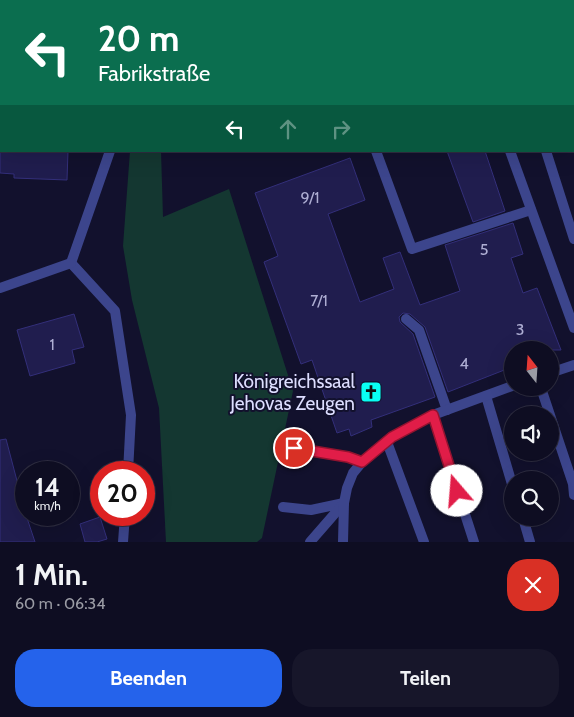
<!DOCTYPE html>
<html lang="de">
<meta charset="utf-8">
<style>
:root{--surface:#0e0d22;--page:#17162a;--text:#f1f3f6;--muted:#9b9ca5;--line:#2e2d40;--accent:#2563eb}
body{margin:0;font-family:Cabin,sans-serif;background:var(--page);color:var(--text);height:100vh;display:flex;flex-direction:column;font-size:19px;white-space:nowrap}
*{box-sizing:border-box;margin:0}
p{font-size:16px;color:var(--muted)}
.icon{flex:none;width:28px;height:28px;fill:none;stroke:currentColor;stroke-width:2;stroke-linecap:round;stroke-linejoin:round}
.map{position:relative;height:542px;overflow:hidden}
.drawer{display:flex;flex-direction:column;background:var(--surface);flex:1}
.drawer>*{flex:none}
.guide{position:absolute;left:0px;top:0px;width:575px;height:152px;box-shadow:0 5px 20px #0002,0 0 0 1px var(--line);background:#0b6e4f;color:#fff;overflow:hidden}
.needle{width:32px;rotate:343deg}
.tools{position:absolute;left:504px;top:341px;display:grid;gap:10px}
.tools a{display:grid;place-items:center;width:55px;height:55px;border-radius:50%;background:var(--surface);box-shadow:0 5px 20px #0002,0 0 0 1px var(--line);font-size:25px}
.speed{position:absolute;left:15px;top:461px;display:flex;gap:10px;font-size:25px;font-weight:700;text-align:center}
.speed>*{display:grid;place-content:center;width:65px;height:65px;border-radius:50%;background:var(--surface);box-shadow:0 5px 20px #0002,0 0 0 1px var(--line);line-height:1}
.speed small{font-size:12px;font-weight:400}
.speed .limit{border:8px solid #d22;background:#fff;color:#111}
.pin{position:absolute;display:grid;place-items:center;width:42px;height:42px;color:#fff;margin:-21px;border:2px solid #fff;border-radius:50%;box-shadow:0 1px 5px #0007}
.me{position:absolute;width:55px;margin:-28px;rotate:342deg;stroke-linejoin:round;filter:drop-shadow(0 0 4px #0008)}
.turn{display:flex;align-items:center;gap:18px;height:105px;padding:0 15px;font-size:22px}
.turn .icon{width:65px;height:65px;stroke-width:2.5}
.turn b{display:block;font-size:35px;line-height:42px}
.lanes{display:flex;align-items:center;height:48px;padding:0 15px;background:#0003;justify-content:center;gap:25px;direction:ltr}
.lanes .off{opacity:.35}
.round{display:grid;place-items:center;flex:none;width:52px;height:52px;border-radius:20px;background:var(--page)}
.head{display:flex;align-items:center;justify-content:space-between;height:85px;padding:0 15px}
h1{font-size:30px;font-weight:800;line-height:38px}
.cta{display:flex;gap:10px;margin-top:auto;padding:10px 15px}
.cta a{flex:1;height:58px;border-radius:20px;background:var(--accent);color:#fff;font-size:20px;font-weight:800;line-height:58px;text-align:center}
.cta a+a{background:var(--page);color:var(--text)}
.map>svg:first-child{display:block}
.green{fill:#143731}
.building{fill:#201d4e;stroke:#332f7a}
.lines{fill:none;stroke-linecap:round;stroke-linejoin:round}
.lane{stroke:#3c458c;stroke-width:10}
.street{stroke:#3c458c;stroke-width:10}
.secondary{stroke:#7485ff;stroke-width:10}
.route-casing{stroke:#92132f;stroke-width:12}
.route{stroke:#e11d48;stroke-width:9}
.labels{text-anchor:middle;dominant-baseline:central;stroke-width:4;stroke-linejoin:round;paint-order:stroke}
.number-label{font-size:16px;fill:#aeaed3}
.poi-label{font-size:19px;fill:#dddeff;stroke:#12112d;text-anchor:end}
</style>
<div class="map">
<svg width="574" height="542" viewBox="0 0 574 542">
<rect width="100%" height="100%" fill="#12112d"/>
<!-- green -->
<polygon class="green" points="130,151 161,151 163,217 229,189 293,391 262,538 257,542 166,542 159,408 132,300 123,246"/>
<!-- building -->
<g class="building">
<polygon points="0,151 68,151 67,180 14,178 14,174 0,173"/>
<polygon points="447,151 485,151 505,211 473,222"/>
<polygon points="350,158 365,200 328,214 360,302 394,289 383,258 400,252 420,305 460,291 445,245 513,223 523,254 511,258 523,293 537,288 561,350 512,350 512,367 448,392 425,327 410,314 403,313 399,317 400,322 413,334 435,397 371,420 372,427 351,436 349,429 337,433 312,360 301,364 264,262 278,256 255,193"/>
<polygon points="74,314 84,347 72,350 75,363 30,376 17,330"/>
<polygon points="6,439 26,515 35,542 0,542 0,440"/>
<polygon points="100,517 107,539 97,542 85,542 80,524"/>
</g>
<g class="lines">
<!-- lane -->
<g class="lane">
<polyline points="448,0 449,1"/>
<polyline points="258,1 262,0"/>
<polyline points="376,151 412,249 531,210"/>
<polyline points="546,151 574,239"/>
<polyline points="406,319 419,330 447,410"/>
<polyline points="541,388 573,484 574,495"/>
<polyline points="486,396 512,484"/>
<polyline points="433,415 474,542"/>
<polyline points="387,442 424,542"/>
<polyline points="294,448 348,457 362,462"/>
<polyline points="283,507 311,510 344,503"/>
<polyline points="523,518 530,542"/>
<polyline points="310,542 344,503"/>
</g>
<!-- street -->
<g class="street">
<polyline points="119,0 119,1"/>
<polyline points="510,151 574,328"/>
<polyline points="71,263 115,311 131,415 128,472"/>
<polyline points="71,263 110,151"/>
<polyline points="0,288 71,263"/>
<polyline points="550,373 574,365"/>
<polyline points="123,542 125,515"/>
<polyline points="343,542 344,503 347,488 353,473 362,462 392,437 433,415 512,386"/>
</g>
<!-- secondary -->
<polyline class="secondary" points="0,1 5,0"/>
</g>
<g class="lines">
<!-- route casing -->
<g class="route-casing">
<polyline id="route" points="294,448 348,457 362,462 392,437 433,415 457,491"/>
</g>
<!-- route -->
<use href="#route" class="route"/>
</g>
<!-- icons -->
<defs>
<g id="church-square" transform="scale(1.125)"><rect x="-9" y="-9" width="18" height="18" rx="4" fill="#09fff3" stroke="#12112d"/><path d="M-1.2-6h2.4v3.5h3.3v2.4h-3.3V6h-2.4V-.1h-3.3v-2.4h3.3Z" fill="#111"/></g>
</defs>
<g fill-rule="evenodd">
<use href="#church-square" x="371" y="392"/>
</g>
<g class="labels">
<!-- number labels -->
<g class="number-label">
<text x="310" y="197">9/1</text>
<text x="484" y="249">5</text>
<text x="319" y="300">7/1</text>
<text x="520" y="329">3</text>
<text x="52" y="344">1</text>
<text x="464" y="363">4</text>
</g>
<!-- poi labels -->
<g class="poi-label">
<text x="355" y="381">Königreichssaal<tspan x="355" dy="22">Jehovas Zeugen</tspan></text>
</g>
</g>
</svg>
<div class="tools">
<a><svg class="needle" viewBox="-14 -14 28 28"><path d="M0-13l5 13h-10z" fill="#e53935"/><path d="M0 13l5-13h-10z" fill="#9b9ca5"/></svg></a>
<a><svg class="icon" aria-label="sound" viewBox="0 0 24 24"><path d="M4 9h4l5-4v14l-5-4H4zM17 9q2 3 0 6"/></svg></a>
<a><svg class="icon" aria-label="search" viewBox="0 0 24 24"><circle cx="10" cy="10" r="6"/><path d="M15 15l6 6"/></svg></a>
</div>
<div class="speed"><div>14<small>km/h</small></div><div class="limit">20</div></div>
<div class="pin" style="left:294px;top:448px;background:#d93025"><svg class="icon" aria-label="arrive" viewBox="0 0 24 24"><path d="M6 21V4h12l-3 4 3 4H6"/></svg></div>
<svg class="me" style="left:457px;top:491px" viewBox="-20 -20 40 40"><circle r="19" fill="#fff"/><path d="M0-13L10 11 0 6-10 11z" fill="#e11d48"/></svg>
<div class="guide">
<div class="turn"><svg class="icon" aria-label="left" viewBox="0 0 24 24"><path d="M17 20v-9H6M10 6l-5 5 5 5"/></svg><div><b>20 m</b>Fabrikstraße</div></div>
<div class="lanes"><svg class="icon" aria-label="left" viewBox="0 0 24 24"><path d="M17 20v-9H6M10 6l-5 5 5 5"/></svg><svg class="icon off" aria-label="ahead" viewBox="0 0 24 24"><path d="M12 20V5M6 11l6-6 6 6"/></svg><svg class="icon off" aria-label="right" viewBox="0 0 24 24"><path d="M7 20v-9h11M14 6l5 5-5 5"/></svg></div>
</div>
</div>
<section class="drawer">
<div class="head"><div><h1>1 Min.</h1><p>60 m · 06:34</p></div><a class="round" style="background:#d93025;color:#fff"><svg class="icon" aria-label="close" viewBox="0 0 24 24"><path d="M6 6l12 12M18 6L6 18"/></svg></a></div>
<div class="cta"><a>Beenden</a><a>Teilen</a></div>
</section>
